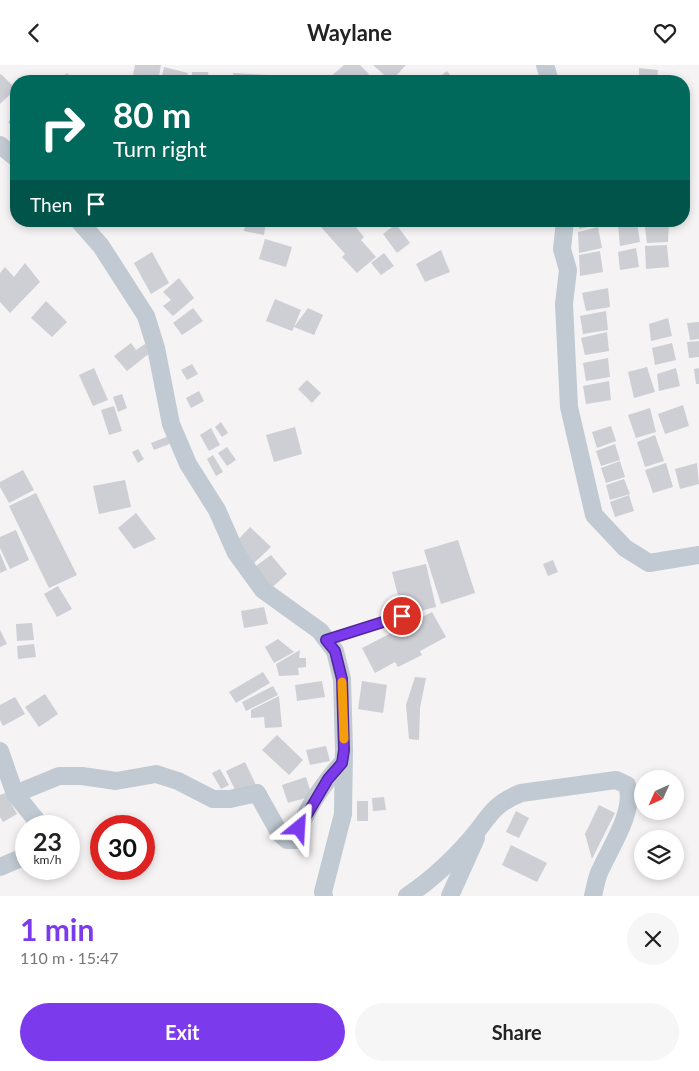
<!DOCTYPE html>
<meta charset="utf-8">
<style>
:root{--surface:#fff;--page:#f6f6f6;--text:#222;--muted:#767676;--accent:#7c3aed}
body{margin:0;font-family:Lato,sans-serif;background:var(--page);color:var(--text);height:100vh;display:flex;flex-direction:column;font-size:19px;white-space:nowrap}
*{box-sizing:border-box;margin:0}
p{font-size:16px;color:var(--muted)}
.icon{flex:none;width:28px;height:28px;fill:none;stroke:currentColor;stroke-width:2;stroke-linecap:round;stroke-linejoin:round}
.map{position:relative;height:831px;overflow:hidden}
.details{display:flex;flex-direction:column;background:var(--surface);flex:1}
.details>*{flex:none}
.guide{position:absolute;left:10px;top:10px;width:680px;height:152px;border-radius:20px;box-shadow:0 2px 8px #0003;background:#00695c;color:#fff;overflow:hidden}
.needle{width:32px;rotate:225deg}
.buttons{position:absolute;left:634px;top:705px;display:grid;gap:10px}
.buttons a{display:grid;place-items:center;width:50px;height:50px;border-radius:50%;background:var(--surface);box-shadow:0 2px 8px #0003;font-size:25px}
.speed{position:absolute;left:15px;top:750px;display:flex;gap:10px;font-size:25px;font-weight:700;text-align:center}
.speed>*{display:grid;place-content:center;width:65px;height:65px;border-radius:50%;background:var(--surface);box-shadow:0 2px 8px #0003;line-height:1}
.speed small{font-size:12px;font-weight:400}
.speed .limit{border:8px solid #d22;background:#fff;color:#111}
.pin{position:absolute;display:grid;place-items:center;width:42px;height:42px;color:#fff;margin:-21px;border:2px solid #fff;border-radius:50%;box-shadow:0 1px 5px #0007}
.me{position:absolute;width:55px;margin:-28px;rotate:27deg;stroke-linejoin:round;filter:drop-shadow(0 0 4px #0008)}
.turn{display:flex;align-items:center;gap:18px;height:105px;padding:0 20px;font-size:22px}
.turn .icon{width:65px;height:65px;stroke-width:2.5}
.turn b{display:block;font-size:35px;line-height:42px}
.then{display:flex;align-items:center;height:48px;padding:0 20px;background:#0003;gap:10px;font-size:19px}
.round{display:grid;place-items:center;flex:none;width:52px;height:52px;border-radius:26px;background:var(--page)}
.overview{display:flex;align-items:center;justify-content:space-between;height:85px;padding:0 20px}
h1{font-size:30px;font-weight:700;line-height:38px;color:var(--accent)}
.primary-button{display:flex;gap:10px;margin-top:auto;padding:10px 20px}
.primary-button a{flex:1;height:58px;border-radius:30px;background:var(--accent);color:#fff;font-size:20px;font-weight:700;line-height:58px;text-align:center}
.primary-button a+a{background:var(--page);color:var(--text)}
header{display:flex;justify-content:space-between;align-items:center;height:65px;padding:0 20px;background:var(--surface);font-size:22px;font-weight:700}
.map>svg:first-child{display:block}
.building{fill:#cdcfd5}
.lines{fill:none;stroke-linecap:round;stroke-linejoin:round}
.lane{stroke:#c1cad2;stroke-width:9}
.street{stroke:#c1cad2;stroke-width:18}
.route-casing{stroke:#51269a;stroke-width:12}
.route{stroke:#7c3aed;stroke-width:9}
.slow{stroke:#f59e0b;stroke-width:9}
</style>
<header><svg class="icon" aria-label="back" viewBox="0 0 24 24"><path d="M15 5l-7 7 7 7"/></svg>Waylane<svg class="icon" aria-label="heart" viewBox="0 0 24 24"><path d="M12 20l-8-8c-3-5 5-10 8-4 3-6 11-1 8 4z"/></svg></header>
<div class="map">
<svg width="699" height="831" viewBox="0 0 699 831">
<rect width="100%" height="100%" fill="#f5f3f3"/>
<!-- building -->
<g class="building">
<polygon points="135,0 161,0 158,16 132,16"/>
<polygon points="344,0 360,0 369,9 361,16 332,16 329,13"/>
<polygon points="373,0 406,0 391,16"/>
<polygon points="164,2 188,8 186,16 161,15"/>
<polygon points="639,3 658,5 657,16 639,16"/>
<polygon points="447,6 455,16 434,16"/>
<polygon points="192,7 208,7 209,16 192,16"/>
<polygon points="67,8 74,16 57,16"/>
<polygon points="233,8 268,10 270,16 234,16"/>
<polygon points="1,9 16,24 0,39 0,10"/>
<polygon points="16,50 16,66 8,57"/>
<polygon points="246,156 266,156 264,170 244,166"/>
<polygon points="327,156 346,156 351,162 354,160 364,172 361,175 376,192 357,208 342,192 345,189 321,162"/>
<polygon points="579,156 601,156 602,159 579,164"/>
<polygon points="644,156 669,156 668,177 647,178"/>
<polygon points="637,157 640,177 620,181 618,160"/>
<polygon points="396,159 410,178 397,188 383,169"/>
<polygon points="598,162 602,183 579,188 578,167"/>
<polygon points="265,174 292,182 286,202 259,194"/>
<polygon points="667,180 669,202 646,204 645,181"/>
<polygon points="636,183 639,202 620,205 618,187"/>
<polygon points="441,185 450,207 425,217 416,199"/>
<polygon points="600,186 603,207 580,211 579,190"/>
<polygon points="152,187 169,218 151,229 134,198"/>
<polygon points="384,188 394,201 381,210 371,198"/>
<polygon points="25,198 40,217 10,248 0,237 0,208 5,202 14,212"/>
<polygon points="179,213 194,233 173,251 163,241 171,235 163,227"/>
<polygon points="608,223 610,242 586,246 582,228"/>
<polygon points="275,234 301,245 294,262 308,243 323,250 314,270 294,262 292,266 266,256"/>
<polygon points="46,236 67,257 52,272 31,253"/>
<polygon points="193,243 203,256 182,270 173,258"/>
<polygon points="606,246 608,265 583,269 580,251"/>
<polygon points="668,253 672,271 651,276 649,259"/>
<polygon points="699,257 699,274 690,275 687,258"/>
<polygon points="607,267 609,286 585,290 581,273"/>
<polygon points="699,276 699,292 689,293 687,277"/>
<polygon points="131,278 136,285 145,279 151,287 127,306 114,291"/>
<polygon points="672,278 676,295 655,300 652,283"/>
<polygon points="608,293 610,312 586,316 583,298"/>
<polygon points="192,299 198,309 187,315 181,305"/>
<polygon points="647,302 655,327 634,333 628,307"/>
<polygon points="94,303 108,335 93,341 79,310"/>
<polygon points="676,303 680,321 659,326 657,309"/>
<polygon points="699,303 699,319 696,319 694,304"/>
<polygon points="307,315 321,328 312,338 298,324"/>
<polygon points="609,316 611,335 586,339 583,321"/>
<polygon points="199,326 204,336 191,343 186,333"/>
<polygon points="122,329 127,343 118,347 113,332"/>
<polygon points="683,340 689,361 665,369 658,349"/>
<polygon points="114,341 122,366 109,370 101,345"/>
<polygon points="650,343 656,367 636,373 628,350"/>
<polygon points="221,357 228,368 222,372 215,362"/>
<polygon points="611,361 616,376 597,383 592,367"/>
<polygon points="295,362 302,389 274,397 266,370"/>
<polygon points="211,363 220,380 209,386 200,370"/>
<polygon points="655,370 664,396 645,402 637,377"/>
<polygon points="169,371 172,378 154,385 151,378"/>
<polygon points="615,379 620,395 601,401 596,386"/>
<polygon points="227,382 236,395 227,401 218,388"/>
<polygon points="138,384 144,394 138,398 132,387"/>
<polygon points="213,390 223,407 216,411 207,394"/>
<polygon points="620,396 625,412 606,418 601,403"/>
<polygon points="666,398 673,422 653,428 645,405"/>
<polygon points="697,398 699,419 680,424 675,404"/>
<polygon points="23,405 34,425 9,438 0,422 0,417"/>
<polygon points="624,414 630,429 610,435 606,420"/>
<polygon points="125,415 131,442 99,449 93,421"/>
<polygon points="36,428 77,510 49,523 9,441"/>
<polygon points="629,430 634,446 615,452 610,437"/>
<polygon points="136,448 156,474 134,484 118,463"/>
<polygon points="250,462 271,482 252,500 234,479"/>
<polygon points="16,465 29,495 10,504 0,483 0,472"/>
<polygon points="458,475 475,528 441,539 424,485"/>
<polygon points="0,488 7,505 0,508"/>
<polygon points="271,490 287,509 267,527 250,505"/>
<polygon points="553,495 558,507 548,511 543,499"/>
<polygon points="426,499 436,542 403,550 392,507"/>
<polygon points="58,521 72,544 57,552 44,529"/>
<polygon points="264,542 268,559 244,563 241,546"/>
<polygon points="432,547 446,572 420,586 422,590 398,602 395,597 375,608 362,583"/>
<polygon points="32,558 34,575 17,576 16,559"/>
<polygon points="0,565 7,579 0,582"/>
<polygon points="278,574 294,587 274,598 265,582"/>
<polygon points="34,579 36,592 18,594 17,581"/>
<polygon points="300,585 299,593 306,593 306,602 298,603 299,610 279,611 276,599"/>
<polygon points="263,607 270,618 236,638 229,627"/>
<polygon points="415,612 426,613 420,643 419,675 409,674 406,640"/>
<polygon points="322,616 325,632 297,636 295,620"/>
<polygon points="362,616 387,620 383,648 358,644"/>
<polygon points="273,621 278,630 246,646 242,637"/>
<polygon points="45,629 58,649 39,662 25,642"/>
<polygon points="279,631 282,662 265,663 264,652 251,653 251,645"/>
<polygon points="15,632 25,649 3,661 0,655 0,640"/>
<polygon points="277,670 303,695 289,710 262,685"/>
<polygon points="326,681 330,696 310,700 306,685"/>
<polygon points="245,697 257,722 238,731 226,706"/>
<polygon points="220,704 229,720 221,724 212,708"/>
<polygon points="306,712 312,731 288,738 282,720"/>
<polygon points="5,728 17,749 3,757 0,752 0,730"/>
<polygon points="384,732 386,745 373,746 372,733"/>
<rect x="357" y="736" width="11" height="20"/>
<polygon points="599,740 615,748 592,794 585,769"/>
<polygon points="516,746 529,753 519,773 506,767"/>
<polygon points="511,780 547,798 537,817 502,800"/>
</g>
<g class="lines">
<!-- lane -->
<polyline class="lane" points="326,575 402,551"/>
<!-- street -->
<g class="street">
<polyline points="545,0 550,16"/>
<polyline points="0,80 16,93"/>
<polyline points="79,156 101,181 146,251 156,283 171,359 188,399 217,445 236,488 263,525 320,566 335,586 342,614 344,685 343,749 323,827 324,831"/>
<polyline points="565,156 562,184 568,205 564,239 569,342 594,450 625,483 649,498 699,490"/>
<polyline points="0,686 15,729 41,761"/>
<path d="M15,729L59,711H82L116,716L156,709L178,716L213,734H230L257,728L280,769L287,775H295C305,746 322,720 342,698"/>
<polyline points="0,802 26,791"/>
<path d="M407,831C432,815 460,788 478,765C492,746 498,737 521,728L616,715L627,720C636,746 609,784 599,808C596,815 595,823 593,831"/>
<polyline points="450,831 476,773"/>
</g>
</g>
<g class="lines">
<!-- route casing -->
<g class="route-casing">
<polyline id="route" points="299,763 328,714 342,698 344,685 342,614 335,586 326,575 402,551"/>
</g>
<!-- route -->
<use href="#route" class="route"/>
<!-- slow -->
<polyline class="slow" points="342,617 344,674"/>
</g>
</svg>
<div class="buttons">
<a><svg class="needle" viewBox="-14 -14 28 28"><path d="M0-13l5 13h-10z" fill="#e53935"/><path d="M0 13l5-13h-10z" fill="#767676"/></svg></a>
<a><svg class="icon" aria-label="layers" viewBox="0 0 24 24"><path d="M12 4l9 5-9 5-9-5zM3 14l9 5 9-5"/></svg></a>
</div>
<div class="speed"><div>23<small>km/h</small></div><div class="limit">30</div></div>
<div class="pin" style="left:402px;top:551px;background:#d93025"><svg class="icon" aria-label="arrive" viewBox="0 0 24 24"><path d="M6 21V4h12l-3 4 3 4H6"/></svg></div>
<svg class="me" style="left:299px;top:763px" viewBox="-20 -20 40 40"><path d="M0-17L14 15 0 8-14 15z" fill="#7c3aed" stroke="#fff" stroke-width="4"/></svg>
<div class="guide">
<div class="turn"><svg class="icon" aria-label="right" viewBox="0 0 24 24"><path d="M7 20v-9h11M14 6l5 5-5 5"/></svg><div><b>80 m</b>Turn right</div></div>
<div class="then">Then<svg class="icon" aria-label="arrive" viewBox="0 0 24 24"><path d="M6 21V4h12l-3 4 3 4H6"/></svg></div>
</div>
</div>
<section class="details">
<div class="overview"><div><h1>1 min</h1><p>110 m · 15:47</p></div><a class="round"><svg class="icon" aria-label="close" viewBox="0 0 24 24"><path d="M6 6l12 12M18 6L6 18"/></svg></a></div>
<div class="primary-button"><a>Exit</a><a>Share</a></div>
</section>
